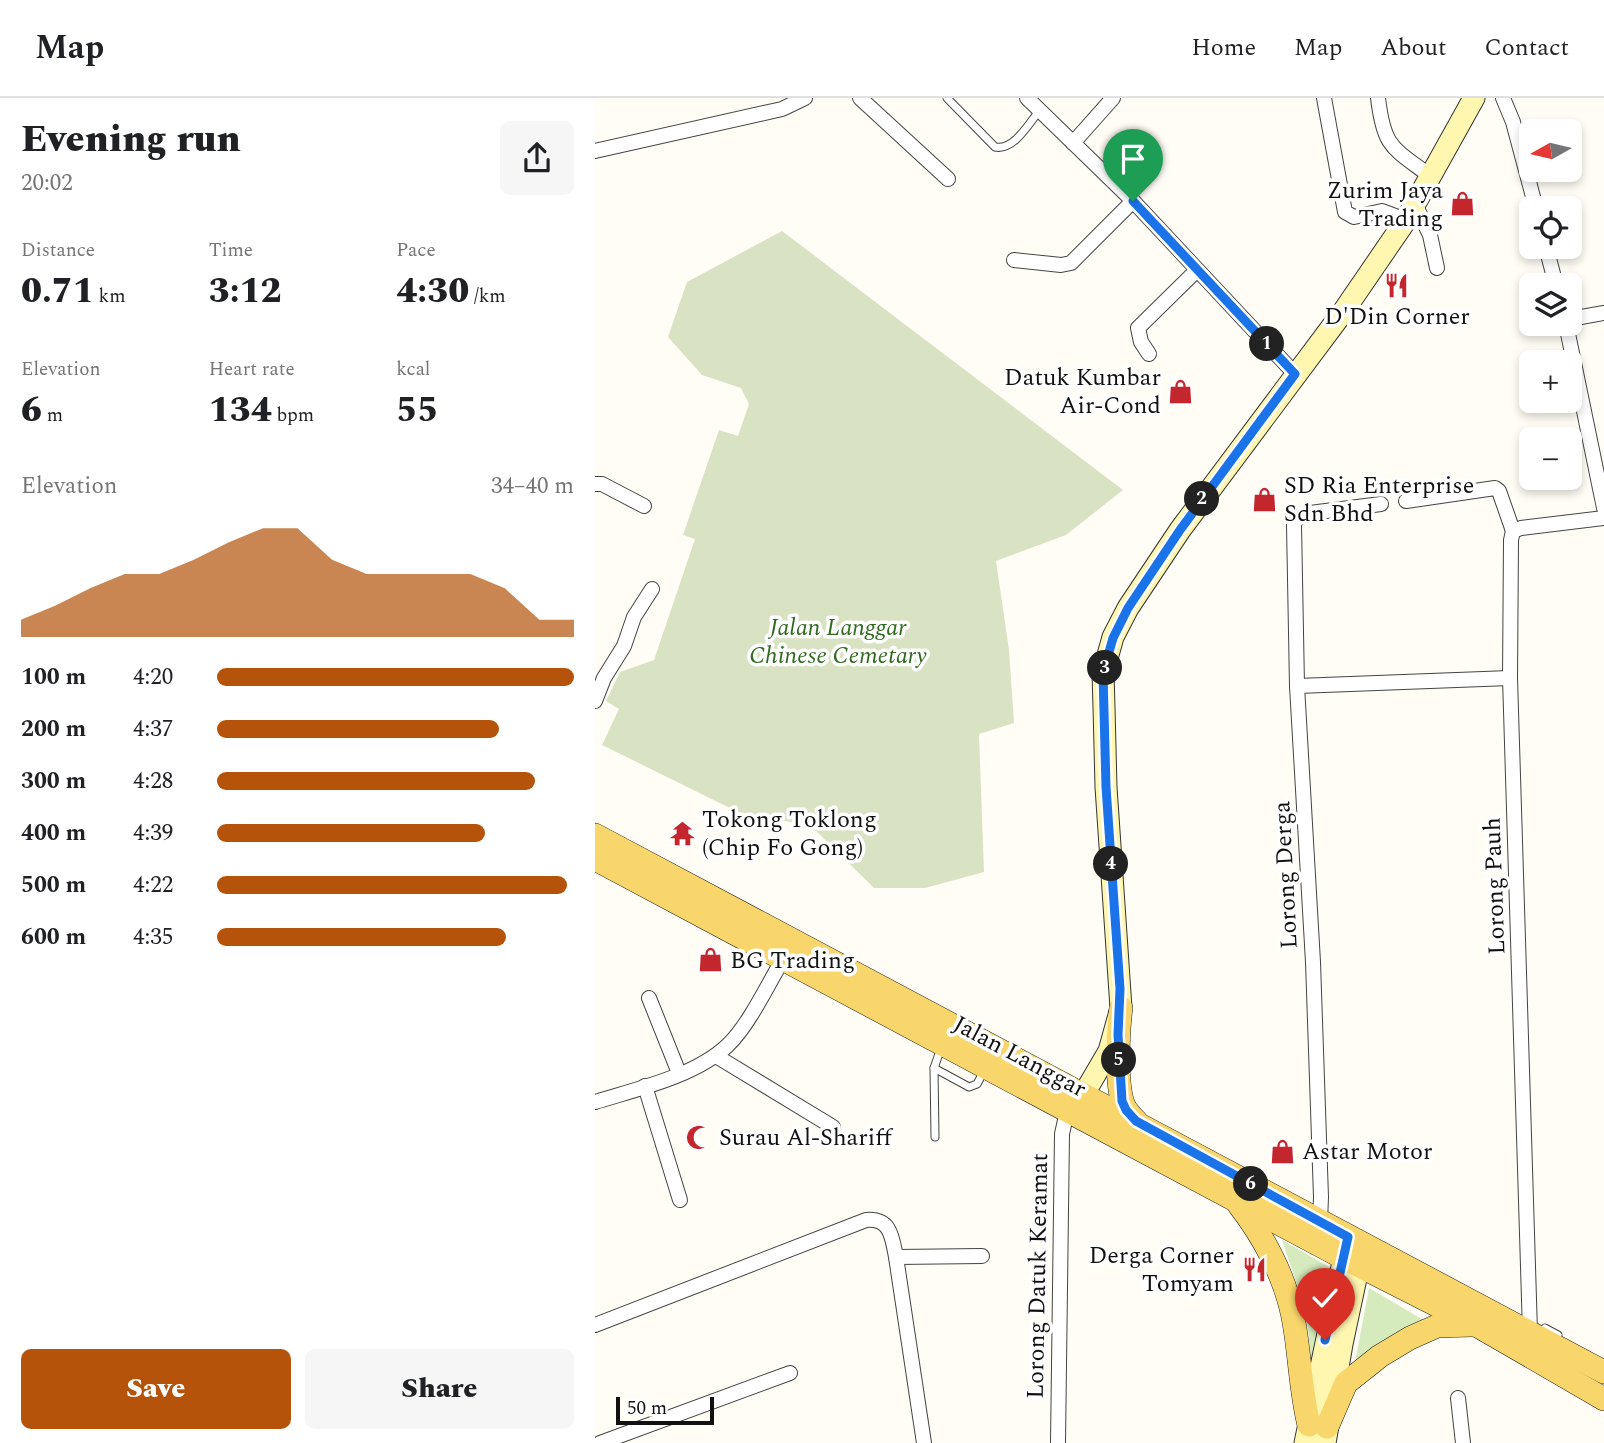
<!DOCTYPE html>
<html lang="en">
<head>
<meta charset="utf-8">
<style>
  body { margin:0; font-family:Spectral,serif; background:#f6f6f6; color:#202124; height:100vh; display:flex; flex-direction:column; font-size:26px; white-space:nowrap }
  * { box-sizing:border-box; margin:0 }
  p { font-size:23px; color:#757577 }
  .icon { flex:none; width:38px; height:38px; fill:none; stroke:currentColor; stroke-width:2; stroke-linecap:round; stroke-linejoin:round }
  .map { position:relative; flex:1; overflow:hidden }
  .side { display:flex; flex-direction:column; background:#fff; width:595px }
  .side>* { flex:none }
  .needle { width:46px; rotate:262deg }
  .controls { position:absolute; left:924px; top:21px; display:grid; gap:14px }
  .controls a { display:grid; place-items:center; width:63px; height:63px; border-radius:10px; background:#fff; box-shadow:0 4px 10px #0003; font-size:35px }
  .scale { position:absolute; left:21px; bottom:18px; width:98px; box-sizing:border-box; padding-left:7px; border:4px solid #111; border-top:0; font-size:19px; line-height:24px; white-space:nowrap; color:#111; -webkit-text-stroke:5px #fff; paint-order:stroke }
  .pin { position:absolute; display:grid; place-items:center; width:60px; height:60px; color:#fff; margin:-72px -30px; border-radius:50% 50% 50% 0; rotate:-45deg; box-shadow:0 0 7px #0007 }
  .pin .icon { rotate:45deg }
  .km { position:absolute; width:35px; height:35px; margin:-18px; border-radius:50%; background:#222; color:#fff; font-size:19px; line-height:35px; text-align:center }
  .round { display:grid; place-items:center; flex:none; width:74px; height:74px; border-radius:10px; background:#f6f6f6 }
  .headline { display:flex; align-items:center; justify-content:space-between; height:119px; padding:0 21px }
  h1 { font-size:38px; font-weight:800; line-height:52px }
  .stats { display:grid; grid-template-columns:repeat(3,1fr); gap:10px; height:119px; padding:7px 21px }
  .stats div { display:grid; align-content:center }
  .stats b { font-size:35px; font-weight:800 }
  .stats small { font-size:19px; font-weight:400 }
  .stats p { font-size:19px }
  .chart { height:196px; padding:14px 21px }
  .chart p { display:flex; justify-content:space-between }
  .chart svg { width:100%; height:126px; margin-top:7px; fill:#b45309; opacity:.7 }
  .action { display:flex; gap:14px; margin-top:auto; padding:14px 21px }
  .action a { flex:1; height:80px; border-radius:10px; background:#b45309; color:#fff; font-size:28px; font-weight:800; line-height:80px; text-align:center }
  .action a+a { background:#f6f6f6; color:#202124 }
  ul { padding:0 21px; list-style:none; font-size:23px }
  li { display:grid; grid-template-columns:112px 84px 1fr; align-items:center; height:52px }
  li i { height:18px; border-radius:9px; background:#b45309 }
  header { display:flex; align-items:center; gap:42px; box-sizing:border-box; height:98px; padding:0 35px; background:#fff; border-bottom:2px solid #e0e0e0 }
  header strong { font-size:33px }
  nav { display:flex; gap:38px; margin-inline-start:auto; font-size:24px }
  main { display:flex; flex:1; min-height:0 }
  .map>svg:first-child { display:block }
  .green { fill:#d5ebbd }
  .cemetery { fill:#d9e3c4 }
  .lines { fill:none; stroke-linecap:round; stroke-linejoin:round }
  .service-casing { stroke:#444; stroke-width:9 }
  .minor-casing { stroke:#444; stroke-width:16 }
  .secondary-casing { stroke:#333; stroke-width:23 }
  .primary-casing { stroke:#222; stroke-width:24 }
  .service { stroke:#fff; stroke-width:7 }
  .minor { stroke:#fff; stroke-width:14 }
  .secondary { stroke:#fff6b0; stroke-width:21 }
  .primary { stroke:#f9d66b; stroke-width:23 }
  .route-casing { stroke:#fff; stroke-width:14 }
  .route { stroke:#1a73e8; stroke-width:9 }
  .labels { text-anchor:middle; stroke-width:7; stroke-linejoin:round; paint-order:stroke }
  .poi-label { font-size:24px; fill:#111; stroke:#fff; text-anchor:start }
  .park-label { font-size:24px; font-style:italic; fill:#2f6b1f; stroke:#fff }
  .street-label { font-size:24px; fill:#111; stroke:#fff }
</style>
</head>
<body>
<header>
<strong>Map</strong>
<nav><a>Home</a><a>Map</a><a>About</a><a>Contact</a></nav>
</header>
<main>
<section class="side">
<div class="headline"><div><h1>Evening run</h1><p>20:02</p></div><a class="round"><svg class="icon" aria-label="share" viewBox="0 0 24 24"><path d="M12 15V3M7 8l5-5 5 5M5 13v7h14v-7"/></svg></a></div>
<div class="stats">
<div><p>Distance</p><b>0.71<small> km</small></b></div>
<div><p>Time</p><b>3:12</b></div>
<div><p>Pace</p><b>4:30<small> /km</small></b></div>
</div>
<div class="stats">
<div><p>Elevation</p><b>6<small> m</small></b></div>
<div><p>Heart rate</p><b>134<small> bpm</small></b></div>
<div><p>kcal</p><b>55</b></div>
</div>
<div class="chart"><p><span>Elevation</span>34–40 m</p>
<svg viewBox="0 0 160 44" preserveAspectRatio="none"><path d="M0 44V38L10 33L20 27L30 22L40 22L50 17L60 11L70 6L80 6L90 17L100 22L110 22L120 22L130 22L140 27L150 38L160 38V44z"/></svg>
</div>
<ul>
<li><b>100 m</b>4:20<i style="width:100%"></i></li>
<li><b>200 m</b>4:37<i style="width:79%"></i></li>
<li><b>300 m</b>4:28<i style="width:89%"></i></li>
<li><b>400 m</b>4:39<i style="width:75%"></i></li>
<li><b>500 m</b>4:22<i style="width:98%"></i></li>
<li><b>600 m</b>4:35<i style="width:81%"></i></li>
</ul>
<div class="action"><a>Save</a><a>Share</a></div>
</section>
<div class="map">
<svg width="1009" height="1345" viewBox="0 0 1009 1345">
  <rect width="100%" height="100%" fill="#fffdf5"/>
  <g class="green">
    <polygon points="687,1142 736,1170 718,1281 711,1213"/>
    <polygon points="774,1190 830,1223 759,1270"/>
  </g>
  <polygon class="cemetery" points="187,133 528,392 471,437 401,463 414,552 419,625 384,636 389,774 330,790 279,790 216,728 143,714 7,647 24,611 11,603 25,574 59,562 100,441 88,437 124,332 143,338 154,306 146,290 107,277 73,239 92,184"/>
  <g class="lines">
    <defs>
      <g id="service">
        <path d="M352,0L400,49C419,53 434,25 445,12"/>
        <polyline points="339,970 374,989 382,986 389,973"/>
        <polyline points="340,1039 339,970 346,950"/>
        <polyline points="950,1230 963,1237"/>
      </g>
      <g id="minor">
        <polyline points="265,0 353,81"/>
        <polyline points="432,0 538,103 700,276"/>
        <polyline points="729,0 750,114 759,119 787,113 811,122"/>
        <path d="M783,0C789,50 797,49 835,78"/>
        <polyline points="908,0 918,24 941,110"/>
        <polyline points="478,45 518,0"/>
        <polyline points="0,53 187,11 210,0"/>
        <polyline points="820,106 835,137 842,170"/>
        <polyline points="951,149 961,187"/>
        <polyline points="419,162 466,167 476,165 538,103"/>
        <polyline points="975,221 1009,215"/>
        <polyline points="971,226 1009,410"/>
        <polyline points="554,256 546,244 543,230 602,172"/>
        <polyline points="0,386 7,386 49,408"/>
        <polyline points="811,403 900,390 904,393 918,433"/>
        <polyline points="702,588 915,580"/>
        <polyline points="0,603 9,580 29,548 39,519 57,491"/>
        <polyline points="54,900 84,975"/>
        <polyline points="121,958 238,1029"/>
        <polyline points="50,988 85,1102"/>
        <path d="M0,1004C42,991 101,978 133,947C155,926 175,882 191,856"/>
        <polyline points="725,1124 726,1099 718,864 702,588 699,427 701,421 715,415 786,406"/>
        <polyline points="301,1159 387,1158"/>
        <path d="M0,1227L271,1122C296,1120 297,1139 301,1159L329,1345"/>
        <polyline points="935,1234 915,580 916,442 918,433 926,430 1009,420"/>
        <polyline points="863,1300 868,1345"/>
        <polyline points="5,1345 195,1275"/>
        <polyline points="463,1345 467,1036 472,1013"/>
      </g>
      <g id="secondary">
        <polyline points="480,1011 514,953 526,910 511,689 509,609 508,575 518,539 533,510 585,432 748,214 811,122 879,0"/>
        <polyline points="710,1345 752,1145"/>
        <polyline points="730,1345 747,1246 767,1152"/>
      </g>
      <g id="primary">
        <polyline points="0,737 1009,1274"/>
        <polyline points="0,761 747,1159 883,1228 1009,1301"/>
        <path d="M526,910C523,933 520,991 530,1010C533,1015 537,1019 541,1023"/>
        <path d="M644,1107C669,1139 690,1179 698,1219C705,1255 705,1291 714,1327"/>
        <polyline points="732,1329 751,1285 785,1258 815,1240 842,1228 877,1227"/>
      </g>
    </defs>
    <use href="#service" class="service-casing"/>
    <use href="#minor" class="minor-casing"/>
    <use href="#secondary" class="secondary-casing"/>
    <use href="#primary" class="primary-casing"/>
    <use href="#service" class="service"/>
    <use href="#minor" class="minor"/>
    <use href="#secondary" class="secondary"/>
    <use href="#primary" class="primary"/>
  </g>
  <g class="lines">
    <defs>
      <polyline id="route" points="538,103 700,276 585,432 533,510 518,540 508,575 511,689 525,891 523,937 527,1003 531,1012 541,1023 753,1139 730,1242"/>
    </defs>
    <use href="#route" class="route-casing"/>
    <use href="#route" class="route"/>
  </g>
  <defs>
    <symbol id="shop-bare" viewBox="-9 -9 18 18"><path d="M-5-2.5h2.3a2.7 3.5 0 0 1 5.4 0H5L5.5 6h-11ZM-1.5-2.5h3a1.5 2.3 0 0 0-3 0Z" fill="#c4262e" stroke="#fff" stroke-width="2.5" paint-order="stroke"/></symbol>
    <symbol id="restaurant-bare" viewBox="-9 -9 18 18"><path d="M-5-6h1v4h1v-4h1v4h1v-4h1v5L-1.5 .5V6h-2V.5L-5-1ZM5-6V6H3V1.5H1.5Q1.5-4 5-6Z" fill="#c4262e" stroke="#fff" stroke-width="2.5" paint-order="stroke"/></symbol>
    <symbol id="temple-bare" viewBox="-9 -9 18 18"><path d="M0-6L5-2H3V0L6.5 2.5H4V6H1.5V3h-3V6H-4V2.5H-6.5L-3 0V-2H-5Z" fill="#c4262e" stroke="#fff" stroke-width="2.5" paint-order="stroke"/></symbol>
    <symbol id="mosque-bare" viewBox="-9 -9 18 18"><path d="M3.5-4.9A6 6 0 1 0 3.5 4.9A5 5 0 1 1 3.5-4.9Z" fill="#c4262e" stroke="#fff" stroke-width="2.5" paint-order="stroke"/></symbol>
  </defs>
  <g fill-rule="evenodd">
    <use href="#shop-bare" x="850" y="88" width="35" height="35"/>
    <use href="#restaurant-bare" x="784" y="170" width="35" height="35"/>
    <use href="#shop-bare" x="568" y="276" width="35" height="35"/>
    <use href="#shop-bare" x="652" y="384" width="35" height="35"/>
    <use href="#temple-bare" x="70" y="718" width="35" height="35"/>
    <use href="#shop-bare" x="98" y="844" width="35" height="35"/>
    <use href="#mosque-bare" x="86" y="1022" width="35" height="35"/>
    <use href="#shop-bare" x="670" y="1036" width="35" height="35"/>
    <use href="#restaurant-bare" x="642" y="1154" width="35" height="35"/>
  </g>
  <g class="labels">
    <g class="poi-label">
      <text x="848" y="100" text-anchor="end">Zurim Jaya<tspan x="848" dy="28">Trading</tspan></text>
      <text x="802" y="226" text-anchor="middle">D'Din Corner</text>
      <text x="566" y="287" text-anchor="end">Datuk Kumbar<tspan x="566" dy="28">Air-Cond</tspan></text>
      <text x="689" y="395">SD Ria Enterprise<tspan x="689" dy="28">Sdn Bhd</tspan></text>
      <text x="107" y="729">Tokong Toklong<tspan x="107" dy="28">(Chip Fo Gong)</tspan></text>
      <text x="135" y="870">BG Trading</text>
      <text x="124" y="1047">Surau Al-Shariff</text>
      <text x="707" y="1061">Astar Motor</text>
      <text x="639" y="1165" text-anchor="end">Derga Corner<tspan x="639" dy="28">Tomyam</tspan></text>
    </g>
    <g class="park-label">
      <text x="243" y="537">Jalan Langgar<tspan x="243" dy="28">Chinese Cemetary</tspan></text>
    </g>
    <g class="street-label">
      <text transform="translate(690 777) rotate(-93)" y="8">Lorong Derga</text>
      <text transform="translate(899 788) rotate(-92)" y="8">Lorong Pauh</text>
      <text transform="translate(425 958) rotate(28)" y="8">Jalan Langgar</text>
      <text transform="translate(442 1178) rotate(-89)" y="8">Lorong Datuk Keramat</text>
    </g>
  </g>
</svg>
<div class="controls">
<a><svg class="needle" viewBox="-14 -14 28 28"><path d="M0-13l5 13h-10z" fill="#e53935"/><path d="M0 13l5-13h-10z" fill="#757577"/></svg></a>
<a><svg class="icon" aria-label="locate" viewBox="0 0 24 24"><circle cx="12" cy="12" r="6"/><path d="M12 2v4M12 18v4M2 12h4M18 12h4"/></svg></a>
<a><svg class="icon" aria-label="layers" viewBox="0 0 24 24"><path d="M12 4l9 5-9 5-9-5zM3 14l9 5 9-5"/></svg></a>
<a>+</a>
<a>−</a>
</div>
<div class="scale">50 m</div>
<div class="pin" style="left:538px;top:103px;background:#1e9e55"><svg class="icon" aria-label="arrive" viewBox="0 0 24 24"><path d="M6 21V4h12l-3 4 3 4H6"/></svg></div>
<div class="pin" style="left:730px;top:1242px;background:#d93025"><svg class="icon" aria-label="check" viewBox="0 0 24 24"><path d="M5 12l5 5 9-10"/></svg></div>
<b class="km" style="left:672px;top:246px">1</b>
<b class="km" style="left:607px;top:401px">2</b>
<b class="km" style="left:510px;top:570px">3</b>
<b class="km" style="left:516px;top:766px">4</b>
<b class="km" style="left:524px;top:962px">5</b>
<b class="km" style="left:656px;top:1086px">6</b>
</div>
</main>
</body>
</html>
